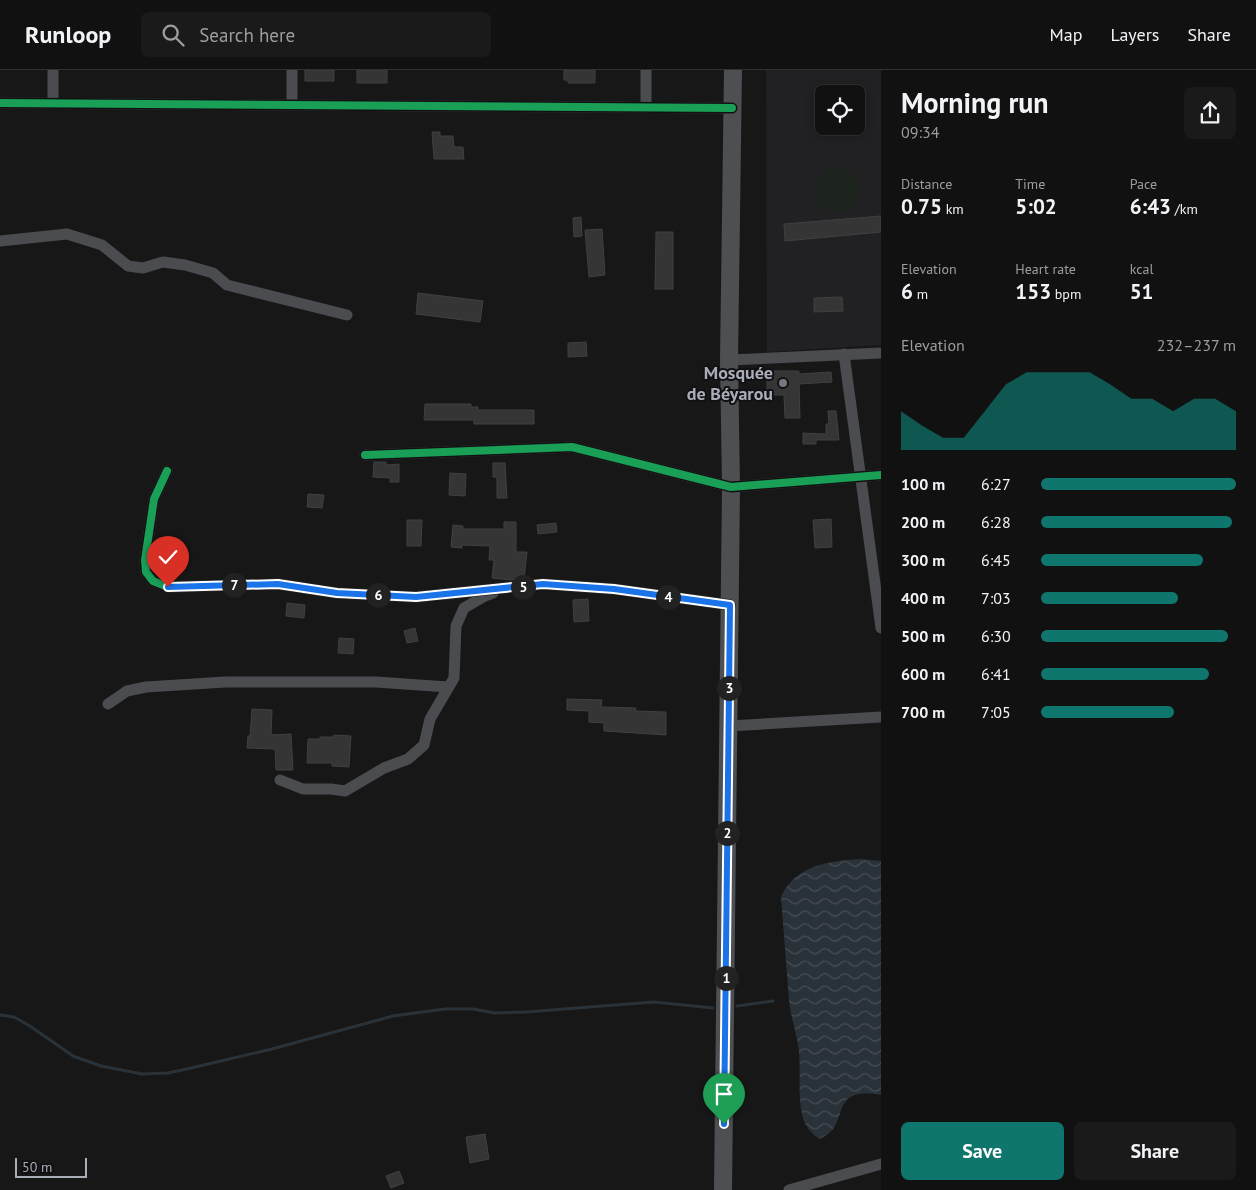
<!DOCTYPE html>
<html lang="en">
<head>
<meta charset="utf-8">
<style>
  body { margin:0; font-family:"PT Sans",sans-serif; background:#1a1a1a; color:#f1f3f6; height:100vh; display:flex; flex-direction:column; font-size:19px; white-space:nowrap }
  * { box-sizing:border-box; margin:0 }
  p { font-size:16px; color:#9c9d9f }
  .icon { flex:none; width:28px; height:28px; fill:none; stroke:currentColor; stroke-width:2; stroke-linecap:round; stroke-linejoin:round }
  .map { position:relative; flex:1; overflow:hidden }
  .side { display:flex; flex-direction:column; background:#111; width:375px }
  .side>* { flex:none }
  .fabs { position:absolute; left:815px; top:15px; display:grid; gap:10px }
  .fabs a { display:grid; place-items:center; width:50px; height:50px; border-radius:8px; background:#111; box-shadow:0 2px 12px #0003,0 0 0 1px #303131; font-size:25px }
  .scale { position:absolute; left:15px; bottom:12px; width:72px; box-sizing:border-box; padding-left:5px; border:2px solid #a8adb8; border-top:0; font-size:14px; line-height:18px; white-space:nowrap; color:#a8adb8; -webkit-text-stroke:4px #111113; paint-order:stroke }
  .pin { position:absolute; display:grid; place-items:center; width:42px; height:42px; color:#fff; margin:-51px -21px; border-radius:50% 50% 50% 0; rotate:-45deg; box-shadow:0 0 5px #0007 }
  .pin .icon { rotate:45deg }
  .km { position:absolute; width:25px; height:25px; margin:-12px; border-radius:50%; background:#222; color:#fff; font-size:14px; line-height:25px; text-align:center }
  .round { display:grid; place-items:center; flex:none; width:52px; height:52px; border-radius:8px; background:#1a1a1a }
  .headline { display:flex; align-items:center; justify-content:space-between; height:85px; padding:0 20px }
  h1 { font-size:28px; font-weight:700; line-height:38px }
  .stats { display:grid; grid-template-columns:repeat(3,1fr); gap:8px; height:85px; padding:5px 20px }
  .stats div { display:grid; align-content:center }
  .stats b { font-size:21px; font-weight:700 }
  .stats small { font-size:14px; font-weight:400 }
  .stats p { font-size:14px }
  .chart { height:140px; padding:10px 20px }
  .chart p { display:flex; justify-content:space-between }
  .chart svg { width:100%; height:90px; margin-top:5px; fill:#0f766e; opacity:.7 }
  .action { display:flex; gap:10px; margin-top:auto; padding:10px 20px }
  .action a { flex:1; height:58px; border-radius:8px; background:#0f766e; color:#fff; font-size:20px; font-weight:700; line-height:58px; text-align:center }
  .action a+a { background:#1a1a1a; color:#f1f3f6 }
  ul { padding:0 20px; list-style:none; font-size:16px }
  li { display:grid; grid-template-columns:80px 60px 1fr; align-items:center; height:38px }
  li i { height:12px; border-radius:6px; background:#0f766e }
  header { display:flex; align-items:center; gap:30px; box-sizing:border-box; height:70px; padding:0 25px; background:#111; border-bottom:1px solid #303131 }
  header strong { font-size:24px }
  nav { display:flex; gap:28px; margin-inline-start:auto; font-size:18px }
  .search { width:350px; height:45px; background:#1a1a1a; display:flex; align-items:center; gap:12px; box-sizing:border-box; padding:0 18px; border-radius:8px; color:#9c9d9f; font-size:19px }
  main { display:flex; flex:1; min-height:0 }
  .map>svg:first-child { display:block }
  .built { fill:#212123; fill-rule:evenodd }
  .green { fill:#1d241e }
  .water { fill:url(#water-waves) }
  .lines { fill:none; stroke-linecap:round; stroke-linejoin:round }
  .stream { stroke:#2a3239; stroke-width:3 }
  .building { fill:#353536; stroke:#3f4043 }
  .street { stroke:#4b4c50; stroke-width:11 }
  .primary { stroke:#4d4f52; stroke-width:18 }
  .cycleway-casing { stroke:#111113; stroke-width:11 }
  .cycleway { stroke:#1a9f57; stroke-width:8 }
  .route-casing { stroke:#fff; stroke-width:10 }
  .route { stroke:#1a73e8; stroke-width:6 }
  .poi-dot { fill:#757880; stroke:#111113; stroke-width:2 }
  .labels { text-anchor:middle; stroke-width:4; stroke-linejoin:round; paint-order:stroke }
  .poi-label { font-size:18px; font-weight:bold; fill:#a8adb8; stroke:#111113; text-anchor:end }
</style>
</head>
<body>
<header>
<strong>Runloop</strong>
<div class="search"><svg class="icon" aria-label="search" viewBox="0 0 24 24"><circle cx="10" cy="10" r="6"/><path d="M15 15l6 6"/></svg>Search here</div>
<nav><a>Map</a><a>Layers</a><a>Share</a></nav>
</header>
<main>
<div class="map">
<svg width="881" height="1120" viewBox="0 0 881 1120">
  <defs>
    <pattern id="water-waves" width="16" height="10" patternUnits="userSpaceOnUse" patternTransform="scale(1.25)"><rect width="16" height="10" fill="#2a3239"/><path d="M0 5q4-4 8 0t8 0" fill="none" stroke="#464d54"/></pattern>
  </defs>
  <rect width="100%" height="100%" fill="#171717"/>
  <path class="built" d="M766,0H881V275L767,282ZM824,24H856V56H824Z"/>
  <circle class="green" cx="837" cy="120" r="23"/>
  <path class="water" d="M861,789L881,791V1025C825,1015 853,1057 819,1069C813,1064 807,1059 804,1051C797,1030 801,1004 799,981C797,964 791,948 789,931L781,827C795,795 829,791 861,789Z"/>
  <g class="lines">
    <g class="stream">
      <polyline points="737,936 773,931"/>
      <polyline points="0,945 14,947 30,956 73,986 101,996 142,1004 168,1003 191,998 272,979 393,946 445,939 473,939 495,943 526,942 654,932 713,938"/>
    </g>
  </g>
  <g class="building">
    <rect x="305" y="0" width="29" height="11"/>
    <rect x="357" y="0" width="30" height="13"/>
    <polygon points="564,0 595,0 595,13 568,13 568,10 564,10"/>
    <polygon points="432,62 440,62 440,66 453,66 454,77 463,77 464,89 434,89"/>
    <polygon points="881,146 881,162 785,171 784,154"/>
    <polygon points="581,147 582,166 574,167 573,148"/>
    <polygon points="602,159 605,205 589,207 585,160"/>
    <polygon points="656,162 673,162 673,219 655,219"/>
    <polygon points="418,223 483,231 480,252 416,244"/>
    <polygon points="842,227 843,241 814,242 814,228"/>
    <polygon points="586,272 587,286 568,287 568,273"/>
    <polygon points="767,301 799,301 799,304 831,302 832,312 799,314 800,348 785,348 784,325 767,325"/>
    <polygon points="425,334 471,334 471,337 478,337 478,340 534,340 534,354 474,354 474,350 424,350"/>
    <polygon points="828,341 836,341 839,370 816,370 816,374 803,374 803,363 826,364 826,354 829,354"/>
    <polygon points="374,392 386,392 386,395 399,394 399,412 390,412 390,408 373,407"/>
    <polygon points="493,393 505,393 507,428 497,428 497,407 493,407"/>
    <polygon points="450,403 466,404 465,426 449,425"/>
    <polygon points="308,424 324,425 322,438 307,437"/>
    <polygon points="831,449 832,477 815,478 813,450"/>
    <polygon points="407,450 422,450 421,476 407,476"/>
    <polygon points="504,452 516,452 516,482 527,482 524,508 511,510 492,508 494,490 489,490 490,476 462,475 462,478 451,477 453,455 463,456 463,459 504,459"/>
    <polygon points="556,453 557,462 538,464 537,455"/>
    <polygon points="588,529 589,551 574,552 573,530"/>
    <polygon points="287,533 305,535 304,548 286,546"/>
    <polygon points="415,558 418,571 407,573 404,561"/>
    <polygon points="339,568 354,569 353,584 338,583"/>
    <polygon points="567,629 602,630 601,637 636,638 635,641 666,642 666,665 604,661 604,653 589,652 589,641 567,640"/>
    <polygon points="252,639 272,640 271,665 291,664 293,700 276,700 275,679 247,678 248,666 250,666"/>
    <polygon points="334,665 351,666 349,697 332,696 332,693 307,693 308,669 320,669 320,667 333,667"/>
    <polygon points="485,1064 489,1089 470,1093 466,1067"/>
    <polygon points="399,1101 404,1113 391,1118 386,1106"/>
  </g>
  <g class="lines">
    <g class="street">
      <polyline points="0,33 732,38"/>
      <polyline points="53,33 53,0"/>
      <polyline points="292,35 292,0"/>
      <polyline points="646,37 646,0"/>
      <polyline points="0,171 67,164 102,175 128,196 143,198 163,192 185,195 213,203 227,215 347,245"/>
      <polyline points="844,284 881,558"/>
      <polyline points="729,290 881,283"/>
      <polyline points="365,385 572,377 731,417 881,405"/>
      <polyline points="167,401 154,429 145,490 146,502 153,511 168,517 278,514 337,523 416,527 543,514 614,519 730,535"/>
      <polyline points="108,634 127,621 146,617 225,612 376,612 448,617"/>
      <polyline points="729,656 881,647"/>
      <polyline points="280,710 303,719 331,719 345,721 384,698 408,689 424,675 430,649 454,608 456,556 464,538 483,527 493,523"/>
      <polyline points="789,1120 881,1094"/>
    </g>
    <polyline class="primary" points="723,1120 731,417 729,290 733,0"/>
    <defs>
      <g id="cycleway">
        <polyline points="0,33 732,38"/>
        <polyline points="365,385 572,377 731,417 881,405"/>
        <polyline points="167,401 154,429 145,490 146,502 153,511 168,517 278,514 337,523 416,527 543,514 614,519 730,535"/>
      </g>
    </defs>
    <use href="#cycleway" class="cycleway-casing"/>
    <use href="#cycleway" class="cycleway"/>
  </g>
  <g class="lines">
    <defs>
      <polyline id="route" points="168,517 278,514 337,523 416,527 543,514 614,519 730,535 724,1054"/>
    </defs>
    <use href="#route" class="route-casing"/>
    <use href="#route" class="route"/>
  </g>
  <circle class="poi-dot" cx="783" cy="313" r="5"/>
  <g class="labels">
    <g class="poi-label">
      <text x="773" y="309">Mosquée<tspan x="773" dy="21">de Béyarou</tspan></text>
    </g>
  </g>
</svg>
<div class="fabs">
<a><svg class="icon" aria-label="locate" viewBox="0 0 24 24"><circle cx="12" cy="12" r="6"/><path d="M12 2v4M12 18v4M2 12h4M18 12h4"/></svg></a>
</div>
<div class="scale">50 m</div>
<div class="pin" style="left:724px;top:1054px;background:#1e9e55"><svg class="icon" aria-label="arrive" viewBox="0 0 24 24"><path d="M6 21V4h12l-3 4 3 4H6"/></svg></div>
<div class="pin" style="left:168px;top:517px;background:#d93025"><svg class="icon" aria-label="check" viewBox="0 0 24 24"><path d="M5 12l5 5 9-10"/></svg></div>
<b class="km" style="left:726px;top:908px">1</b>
<b class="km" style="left:727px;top:763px">2</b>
<b class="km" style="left:729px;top:618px">3</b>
<b class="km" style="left:668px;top:527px">4</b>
<b class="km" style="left:523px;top:517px">5</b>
<b class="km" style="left:378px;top:525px">6</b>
<b class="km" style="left:234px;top:515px">7</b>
</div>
<section class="side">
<div class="headline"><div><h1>Morning run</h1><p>09:34</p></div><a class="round"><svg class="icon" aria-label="share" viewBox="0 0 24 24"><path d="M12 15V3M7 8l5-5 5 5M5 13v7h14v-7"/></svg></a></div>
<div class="stats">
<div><p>Distance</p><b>0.75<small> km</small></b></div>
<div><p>Time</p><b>5:02</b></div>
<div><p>Pace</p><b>6:43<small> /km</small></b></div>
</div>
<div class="stats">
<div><p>Elevation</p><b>6<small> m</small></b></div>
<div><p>Heart rate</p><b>153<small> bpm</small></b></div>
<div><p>kcal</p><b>51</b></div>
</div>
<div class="chart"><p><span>Elevation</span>232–237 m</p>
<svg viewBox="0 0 160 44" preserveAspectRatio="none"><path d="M0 44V25L10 32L20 38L30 38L40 25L50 12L60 6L70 6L80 6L90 6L100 12L110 19L120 19L130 25L140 19L150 19L160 25V44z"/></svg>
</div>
<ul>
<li><b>100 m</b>6:27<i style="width:100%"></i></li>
<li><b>200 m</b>6:28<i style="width:98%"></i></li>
<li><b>300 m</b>6:45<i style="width:83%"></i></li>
<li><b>400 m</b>7:03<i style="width:70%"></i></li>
<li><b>500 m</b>6:30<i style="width:96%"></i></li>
<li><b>600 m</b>6:41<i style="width:86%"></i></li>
<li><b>700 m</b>7:05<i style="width:68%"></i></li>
</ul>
<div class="action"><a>Save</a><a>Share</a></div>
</section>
</main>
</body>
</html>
